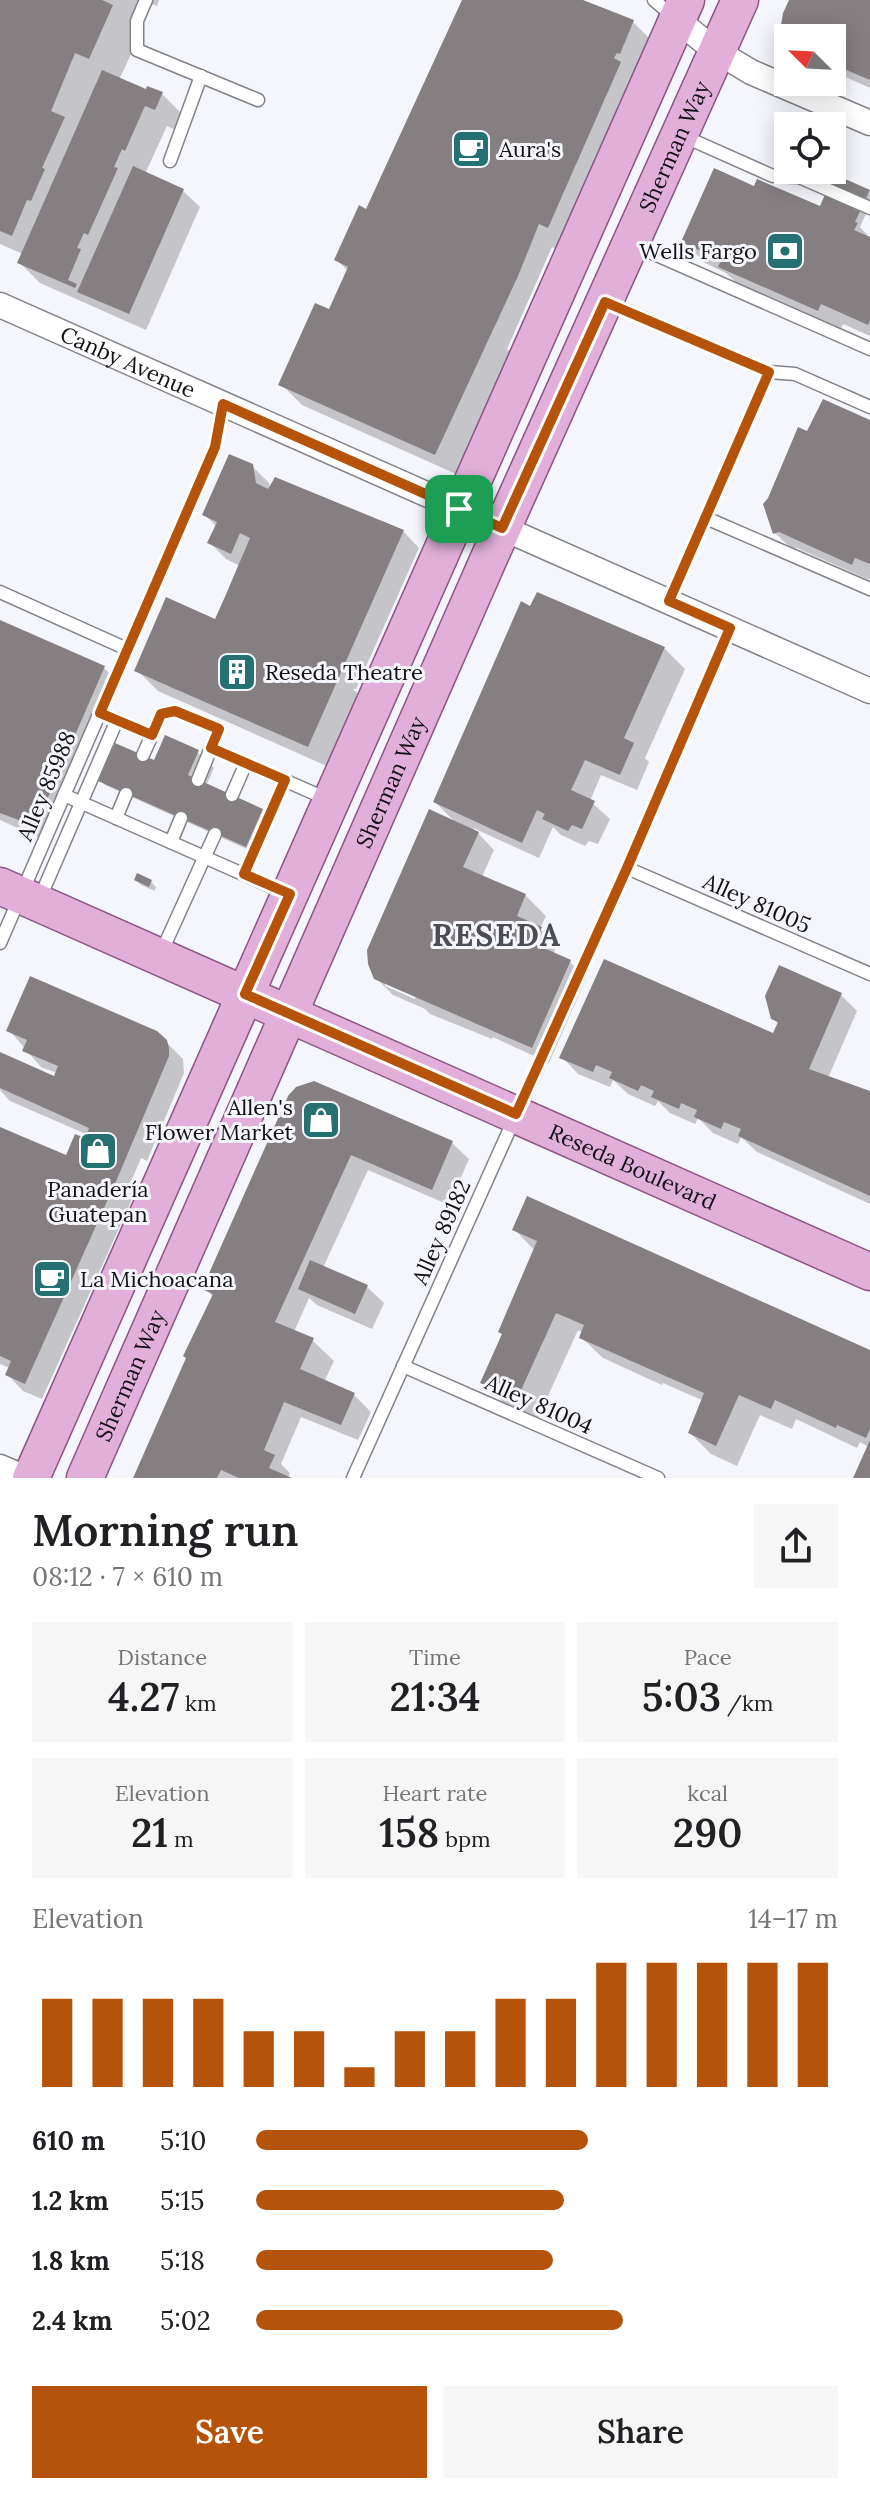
<!DOCTYPE html>
<html lang="en">
<head>
<meta charset="utf-8">
<style>
  body { margin:0; font-family:Lora,serif; background:#f6f6f6; color:#202124; height:100vh; display:flex; flex-direction:column; font-size:30px; white-space:nowrap }
  * { box-sizing:border-box; margin:0 }
  p { font-size:26px; color:#757577 }
  .icon { flex:none; width:44px; height:44px; fill:none; stroke:currentColor; stroke-width:2; stroke-linecap:round; stroke-linejoin:round }
  .map { position:relative; height:1478px; overflow:hidden }
  .side { display:flex; flex-direction:column; background:#fff; flex:1 }
  .side>* { flex:none }
  .needle { width:52px; rotate:294deg }
  .controls { position:absolute; left:774px; top:24px; display:grid; gap:16px }
  .controls a { display:grid; place-items:center; width:72px; height:72px; border-radius:0px; background:#fff; box-shadow:0 4px 20px #0003; font-size:40px }
  .pin { position:absolute; display:grid; place-items:center; width:68px; height:68px; color:#fff; margin:-34px; border-radius:16px; box-shadow:0 4px 12px #0006 }
  .round { display:grid; place-items:center; flex:none; width:84px; height:84px; border-radius:0px; background:#f6f6f6 }
  .overview { display:flex; align-items:center; justify-content:space-between; height:136px; padding:0 32px }
  h1 { font-size:44px; font-weight:600; line-height:60px }
  .figures { display:grid; grid-template-columns:repeat(3,1fr); gap:12px; height:136px; padding:8px 32px }
  .figures div { display:grid; align-content:center; border-radius:0px; background:#f6f6f6; text-align:center }
  .figures b { font-size:40px; font-weight:600 }
  .figures small { font-size:22px; font-weight:400 }
  .figures p { font-size:22px }
  .chart { height:224px; padding:16px 32px }
  .chart p { display:flex; justify-content:space-between }
  .chart svg { width:100%; height:144px; margin-top:8px; stroke:#b45309; stroke-width:6 }
  .primary-button { display:flex; gap:16px; margin-top:auto; padding:16px 32px }
  .primary-button a { flex:1; height:92px; border-radius:0px; background:#b45309; color:#fff; font-size:32px; font-weight:600; line-height:92px; text-align:center }
  .primary-button a+a { background:#f6f6f6; color:#202124 }
  ul { padding:0 32px; list-style:none; font-size:26px }
  li { display:grid; grid-template-columns:128px 96px 1fr; align-items:center; height:60px }
  li i { height:20px; border-radius:10px; background:#b45309 }
  .map>svg:first-child { display:block }
  .shadow { fill:#0003; fill-rule:evenodd }
  .building { fill:#867f82 }
  .lines { fill:none; stroke-linecap:round; stroke-linejoin:round }
  .lane-casing { stroke:#828389; stroke-width:15 }
  .street-casing { stroke:#828389; stroke-width:27 }
  .primary-casing { stroke:#8c5684; stroke-width:39 }
  .lane { stroke:#fff; stroke-width:12 }
  .street { stroke:#fff; stroke-width:24 }
  .primary { stroke:#e1afd9; stroke-width:36 }
  .route-casing { stroke:#fff; stroke-width:16 }
  .route { stroke:#b45309; stroke-width:10 }
  .labels { text-anchor:middle; stroke-width:6; stroke-linejoin:round; paint-order:stroke }
  .street-label { font-size:22px; fill:#121215; stroke:#f5f6fc }
  .poi-label { font-size:22px; fill:#121215; stroke:#f5f6fc; text-anchor:start }
  .district-label { font-size:30px; font-weight:bold; letter-spacing:2px; fill:#4c4d52; stroke:#f5f6fc }
</style>
</head>
<body>
<div class="map">
<svg width="870" height="1478" viewBox="0 0 870 1478">
  <rect width="100%" height="100%" fill="#f5f6fc"/>
  <g class="shadow">
    <polygon points="0,0 159,0 157,6 143,1 140,35 119,80 147,92 162,94 183,115 176,130 167,126 145,174 183,191 200,207 146,330 40,283 19,262 23,254 0,244"/>
    <polygon points="464,0 579,0 633,22 654,43 558,250 552,247 507,349 512,353 456,474 302,405 281,384 330,312 348,271 336,259 367,211"/>
    <polygon points="791,0 870,0 870,88 832,71 832,38 789,38"/>
    <polygon points="755,189 821,208 870,193 870,205 860,227 870,238 870,336 843,324 840,330 741,287 726,273 705,263 684,242"/>
    <polygon points="870,422 870,577 869,580 797,548 792,549 775,533 808,434"/>
    <polygon points="252,466 269,483 270,490 403,531 419,548 356,689 353,689 360,696 329,767 158,691 137,670 216,621 240,566 226,559 210,543 217,527 204,514"/>
    <polygon points="0,622 104,668 121,684 51,839 46,841 0,820"/>
    <path d="M664,648L685,669L645,758L649,762L637,790L601,775L590,801L610,819L598,844L589,841L585,846L561,835L553,827L539,858L473,828L494,850L482,877L525,895L546,916L540,929L557,945L553,955L570,962L586,979L549,1063L493,1037L492,1039L430,1014L425,1009L393,995L376,978L457,824L435,802ZM385,981L416,995L415,999L385,986Z"/>
    <polygon points="197,752 214,768 206,786 262,811 267,816 251,851 105,785 100,780 162,766"/>
    <polygon points="136,880 151,882 156,887 155,891 141,885"/>
    <polygon points="841,995 857,1011 828,1078 870,1093 870,1204 757,1152 741,1137 738,1144 713,1133 698,1118 695,1124 670,1113 658,1101 655,1106 628,1094 613,1080 610,1087 578,1074 562,1057 774,1036 779,1025 773,1018"/>
    <polygon points="9,1030 156,1032 183,1059 184,1073 147,1161 141,1158 127,1191 133,1197 42,1399 23,1391 7,1374 10,1368 0,1364 0,1129 76,1162 88,1135 10,1101 0,1090 0,1055 55,1078 57,1073 41,1067"/>
    <polygon points="314,1084 452,1143 469,1159 449,1205 368,1170 323,1268 367,1287 384,1303 372,1329 317,1305 309,1298 294,1332 312,1340 334,1361 324,1382 354,1395 371,1412 358,1440 301,1417 281,1464 290,1473 288,1478 136,1478 214,1298 205,1288"/>
    <polygon points="514,1229 870,1352 870,1478 855,1478 869,1447 860,1442 857,1448 796,1419 792,1429 760,1415 737,1466 711,1454 690,1433 704,1401 663,1383 662,1385 603,1358 581,1337 583,1333 578,1330 538,1418 504,1403 483,1382 535,1251"/>
  </g>
  <g class="building">
    <polygon points="0,0 102,0 113,5 89,59 75,53 73,58 51,111 65,117 42,168 45,169 31,201 27,200 12,236 0,231"/>
    <polygon points="462,0 583,0 634,20 620,54 617,53 614,58 621,62 548,228 539,224 518,276 435,455 278,385 315,303 329,309 348,267 334,260 359,205 366,209"/>
    <polygon points="789,0 870,0 870,80 832,64 832,38 788,38 788,41 781,25 783,13"/>
    <polygon points="102,70 146,89 147,86 163,92 155,110 145,106 125,151 122,149 114,167 118,168 88,235 84,233 77,248 81,249 68,280 77,284 75,288 17,263"/>
    <polygon points="133,166 184,189 129,314 77,292"/>
    <polygon points="714,168 754,186 757,179 820,206 834,174 870,190 855,222 858,223 854,230 870,237 870,320 868,325 821,304 818,311 718,267 721,260 681,242"/>
    <polygon points="823,399 870,420 870,564 855,558 852,565 779,532 773,534 763,504 768,498 798,427 807,431"/>
    <polygon points="229,454 253,464 256,483 268,489 275,477 404,530 308,747 134,671 166,597 215,619 224,599 250,538 240,533 231,554 207,543 217,522 202,515"/>
    <polygon points="537,592 665,647 624,738 634,743 620,775 585,760 571,790 595,801 582,829 572,825 568,831 542,819 545,814 537,810 522,843 433,802 521,601 530,606"/>
    <polygon points="0,620 105,666 46,802 32,825 0,813"/>
    <polygon points="165,735 199,750 188,775 263,809 246,847 98,781 115,743 154,760"/>
    <polygon points="429,809 479,832 463,867 526,894 517,916 542,927 535,944 571,960 532,1048 374,979 368,964 367,950"/>
    <polygon points="137,873 152,880 149,887 134,880"/>
    <polygon points="604,959 773,1033 778,1022 771,1019 765,996 779,965 842,993 809,1069 870,1091 870,1196 738,1136 741,1129 724,1122 721,1129 694,1117 697,1110 681,1103 679,1109 651,1097 654,1091 641,1085 638,1091 609,1078 612,1072 596,1065 593,1072 559,1058"/>
    <polygon points="30,976 157,1031 167,1040 169,1048 169,1056 117,1179 25,1384 5,1375 11,1361 0,1356 0,1127 66,1155 75,1134 85,1138 89,1128 0,1088 0,1052 54,1076 58,1066 22,1051 27,1040 6,1031"/>
    <polygon points="314,1081 453,1141 432,1190 351,1155 275,1322 314,1338 300,1369 355,1393 341,1425 284,1402 264,1450 275,1455 269,1468 292,1478 239,1478 221,1470 217,1478 133,1478 186,1358 183,1356 213,1294 202,1289 288,1096 296,1087"/>
    <polygon points="527,1196 870,1350 870,1429 866,1438 837,1425 836,1428 775,1400 771,1409 739,1395 716,1446 688,1433 704,1393 579,1338 584,1325 556,1313 517,1399 480,1383 502,1334 498,1332 537,1241 512,1230"/>
    <polygon points="310,1260 368,1285 355,1314 298,1289"/>
    <polygon points="870,1440 870,1478 853,1478"/>
  </g>
  <g class="lines">
    <defs>
      <g id="lane">
        <polyline points="146,0 137,21 137,50 258,100"/>
        <polyline points="654,0 675,18"/>
        <polyline points="822,126 831,107"/>
        <polyline points="683,136 773,176 799,177 870,208"/>
        <polyline points="170,161 201,76"/>
        <polyline points="634,245 870,349"/>
        <polyline points="608,303 769,372 669,601"/>
        <polyline points="769,372 795,374 870,407"/>
        <polyline points="706,518 870,589"/>
        <polyline points="0,592 127,649"/>
        <polyline points="100,713 152,735 161,714 175,711 219,729 211,748 327,799"/>
        <polyline points="143,755 152,735"/>
        <polyline points="198,780 211,748"/>
        <polyline points="64,795 288,894"/>
        <polyline points="232,795 246,763"/>
        <polyline points="116,818 126,794"/>
        <polyline points="171,842 181,818"/>
        <polyline points="627,868 870,974"/>
        <polyline points="244,874 285,780"/>
        <polyline points="39,900 117,720"/>
        <polyline points="0,943 215,447 223,404"/>
        <polyline points="161,953 215,834"/>
        <polyline points="403,1366 658,1478"/>
        <polyline points="353,1478 627,868 730,628"/>
      </g>
      <g id="street">
        <polyline points="677,20 716,51 751,72 870,123"/>
        <path id="s1" d="M0,305L870,691"/>
        <polyline points="0,1467 26,1478"/>
      </g>
      <g id="primary">
        <path id="s2" d="M0,886L870,1272"/>
        <polyline points="31,1478 686,0"/>
        <path id="s3" d="M85,1478L489,558L740,0"/>
      </g>
    </defs>
    <use href="#lane" class="lane-casing"/>
    <use href="#street" class="street-casing"/>
    <use href="#primary" class="primary-casing"/>
    <use href="#lane" class="lane"/>
    <use href="#street" class="street"/>
    <use href="#primary" class="primary"/>
  </g>
  <g class="lines">
    <defs>
      <polygon id="route" points="605,302 769,372 669,601 730,628 627,868 516,1114 245,994 290,894 244,874 285,780 211,748 219,729 175,711 161,714 152,735 100,713 215,447 223,404 502,528"/>
    </defs>
    <use href="#route" class="route-casing"/>
    <use href="#route" class="route"/>
  </g>
  <defs>
    <symbol id="cafe-square" viewBox="-11 -11 22 22"><rect x="-9" y="-9" width="18" height="18" rx="4" fill="#257070" stroke="#f5f6fc"/><path d="M-5.5-4.5H6V0H3Q3 3.5 0 3.5H-2.5Q-5.5 3.5-5.5 0ZM3-3.2v2h1.7v-2ZM-6 4.5H4V6H-6Z" fill="#fff"/></symbol>
    <symbol id="bank-square" viewBox="-11 -11 22 22"><rect x="-9" y="-9" width="18" height="18" rx="4" fill="#257070" stroke="#f5f6fc"/><path d="M-6-4H6V4H-6ZM0-2.3a2.3 2.3 0 1 0 0 4.6a2.3 2.3 0 1 0 0-4.6Z" fill="#fff"/></symbol>
    <symbol id="building-square" viewBox="-11 -11 22 22"><rect x="-9" y="-9" width="18" height="18" rx="4" fill="#257070" stroke="#f5f6fc"/><path d="M-4-6H4V6H1V3H-1V6H-4ZM-2.5-4.3h1.7v1.8h-1.7ZM.8-4.3h1.7v1.8H.8ZM-2.5-1h1.7V.8h-1.7ZM.8-1h1.7V.8H.8Z" fill="#fff"/></symbol>
    <symbol id="shop-square" viewBox="-11 -11 22 22"><rect x="-9" y="-9" width="18" height="18" rx="4" fill="#257070" stroke="#f5f6fc"/><path d="M-5-2.5h2.3a2.7 3.5 0 0 1 5.4 0H5L5.5 6h-11ZM-1.5-2.5h3a1.5 2.3 0 0 0-3 0Z" fill="#fff"/></symbol>
  </defs>
  <g fill-rule="evenodd">
    <use href="#cafe-square" x="449" y="127" width="44" height="44"/>
    <use href="#bank-square" x="763" y="229" width="44" height="44"/>
    <use href="#building-square" x="215" y="650" width="44" height="44"/>
    <use href="#shop-square" x="299" y="1098" width="44" height="44"/>
    <use href="#shop-square" x="76" y="1129" width="44" height="44"/>
    <use href="#cafe-square" x="30" y="1257" width="44" height="44"/>
  </g>
  <g class="labels">
    <g class="street-label">
      <text dy="8" stroke="none"><textPath href="#s3" startOffset="1456">Sherman Way</textPath></text>
      <text dy="8" stroke="none"><textPath href="#s1" startOffset="140">Canby Avenue</textPath></text>
      <text dy="8" stroke="none"><textPath href="#s3" startOffset="760">Sherman Way</textPath></text>
      <text transform="translate(46 786) rotate(-67)" y="8">Alley 85988</text>
      <text transform="translate(757 903) rotate(24)" y="8">Alley 81005</text>
      <text dy="8" stroke="none"><textPath href="#s2" startOffset="692">Reseda Boulevard</textPath></text>
      <text transform="translate(441 1232) rotate(-66)" y="8">Alley 89182</text>
      <text dy="8" stroke="none"><textPath href="#s3" startOffset="112">Sherman Way</textPath></text>
      <text transform="translate(539 1404) rotate(24)" y="8">Alley 81004</text>
    </g>
    <g class="poi-label">
      <text x="499" y="157">Aura's</text>
      <text x="757" y="259" text-anchor="end">Wells Fargo</text>
      <text x="265" y="680">Reseda Theatre</text>
      <text x="293" y="1115" text-anchor="end">Allen's<tspan x="293" dy="25">Flower Market</tspan></text>
      <text x="98" y="1197" text-anchor="middle">Panadería<tspan x="98" dy="25">Guatepan</tspan></text>
      <text x="80" y="1287">La Michoacana</text>
    </g>
    <g class="district-label">
      <text x="497" y="946">RESEDA</text>
    </g>
  </g>
</svg>
<div class="controls">
<a><svg class="needle" viewBox="-14 -14 28 28"><path d="M0-13l5 13h-10z" fill="#e53935"/><path d="M0 13l5-13h-10z" fill="#757577"/></svg></a>
<a><svg class="icon" aria-label="locate" viewBox="0 0 24 24"><circle cx="12" cy="12" r="6"/><path d="M12 2v4M12 18v4M2 12h4M18 12h4"/></svg></a>
</div>
<div class="pin" style="left:459px;top:509px;background:#1e9e55"><svg class="icon" aria-label="arrive" viewBox="0 0 24 24"><path d="M6 21V4h12l-3 4 3 4H6"/></svg></div>
</div>
<section class="side">
<div class="overview"><div><h1>Morning run</h1><p>08:12 · 7 × 610 m</p></div><a class="round"><svg class="icon" aria-label="share" viewBox="0 0 24 24"><path d="M12 15V3M7 8l5-5 5 5M5 13v7h14v-7"/></svg></a></div>
<div class="figures">
<div><p>Distance</p><b>4.27<small> km</small></b></div>
<div><p>Time</p><b>21:34</b></div>
<div><p>Pace</p><b>5:03<small> /km</small></b></div>
</div>
<div class="figures">
<div><p>Elevation</p><b>21<small> m</small></b></div>
<div><p>Heart rate</p><b>158<small> bpm</small></b></div>
<div><p>kcal</p><b>290</b></div>
</div>
<div class="chart"><p><span>Elevation</span>14–17 m</p>
<svg viewBox="0 0 160 44" preserveAspectRatio="none"><path d="M5 44V17M15 44V17M25 44V17M35 44V17M45 44V27M55 44V27M65 44V38M75 44V27M85 44V27M95 44V17M105 44V17M115 44V6M125 44V6M135 44V6M145 44V6M155 44V6"/></svg>
</div>
<ul>
<li><b>610 m</b>5:10<i style="width:57%"></i></li>
<li><b>1.2 km</b>5:15<i style="width:53%"></i></li>
<li><b>1.8 km</b>5:18<i style="width:51%"></i></li>
<li><b>2.4 km</b>5:02<i style="width:63%"></i></li>
</ul>
<div class="primary-button"><a>Save</a><a>Share</a></div>
</section>
</body>
</html>
